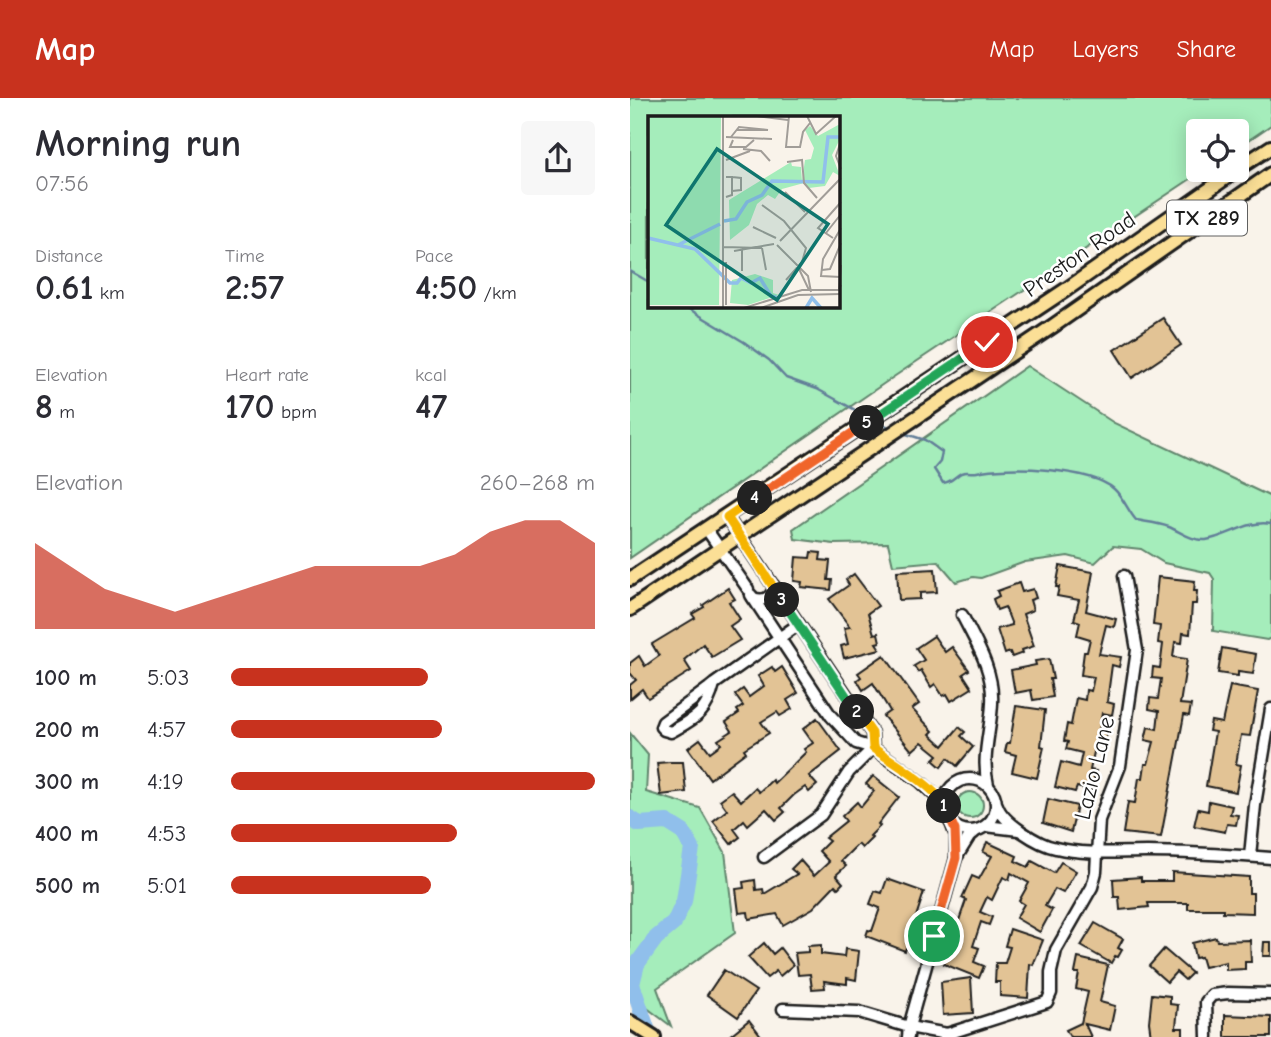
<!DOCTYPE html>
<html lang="en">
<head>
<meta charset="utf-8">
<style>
  body { margin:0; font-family:"Comic Neue",sans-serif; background:#f7f7f7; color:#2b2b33; height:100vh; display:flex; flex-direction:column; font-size:26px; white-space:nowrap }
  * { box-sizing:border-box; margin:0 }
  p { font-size:23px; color:#7c7c81 }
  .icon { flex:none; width:38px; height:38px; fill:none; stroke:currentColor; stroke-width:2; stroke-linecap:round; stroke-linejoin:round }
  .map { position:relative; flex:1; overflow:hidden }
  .details { display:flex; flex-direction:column; background:#fff; width:630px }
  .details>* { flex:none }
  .fabs { position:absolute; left:556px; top:21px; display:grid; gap:14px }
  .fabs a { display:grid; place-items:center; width:63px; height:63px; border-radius:7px; background:#fff; box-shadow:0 4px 18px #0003; font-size:35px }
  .pin { position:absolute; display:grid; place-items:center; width:60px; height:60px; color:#fff; margin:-30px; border:4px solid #fff; border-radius:50%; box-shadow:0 2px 7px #0007 }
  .km { position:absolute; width:35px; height:35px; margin:-18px; border-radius:50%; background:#222; color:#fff; font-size:19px; line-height:35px; text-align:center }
  .round { display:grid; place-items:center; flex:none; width:74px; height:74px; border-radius:7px; background:#f7f7f7 }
  .headline { display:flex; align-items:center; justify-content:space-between; height:119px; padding:0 35px }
  h1 { font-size:38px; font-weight:700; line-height:52px }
  .metrics { display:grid; grid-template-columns:repeat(3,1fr); gap:10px; height:119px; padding:7px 35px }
  .metrics div { display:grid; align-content:center }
  .metrics b { font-size:35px; font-weight:700 }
  .metrics small { font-size:19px; font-weight:400 }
  .metrics p { font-size:19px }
  .chart { height:196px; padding:14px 35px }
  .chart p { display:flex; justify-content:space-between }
  .chart svg { width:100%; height:126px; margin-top:7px; fill:#c8321e; opacity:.7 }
  ul { padding:0 35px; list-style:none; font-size:23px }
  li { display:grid; grid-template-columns:112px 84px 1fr; align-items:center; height:52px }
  li i { height:18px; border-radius:9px; background:#c8321e }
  header { display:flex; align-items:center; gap:42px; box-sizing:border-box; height:98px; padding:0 35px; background:#c8321e; color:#fff }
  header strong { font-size:33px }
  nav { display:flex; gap:38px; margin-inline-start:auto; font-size:24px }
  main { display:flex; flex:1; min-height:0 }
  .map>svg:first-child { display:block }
  .green { fill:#a5edbb; stroke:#60846c; stroke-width:2; fill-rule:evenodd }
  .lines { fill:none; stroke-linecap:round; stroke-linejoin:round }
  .stream { stroke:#627e98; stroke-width:2.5 }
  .river { stroke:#90bfeb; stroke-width:16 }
  .building { fill:#e2c395; stroke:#1c1c1c; stroke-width:2 }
  .minor-casing { stroke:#1c1c1c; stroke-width:15 }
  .major-casing { stroke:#1c1c1c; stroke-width:18 }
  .minor { stroke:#fff; stroke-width:10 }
  .major { stroke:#fbdf96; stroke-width:12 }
  .split-1-casing { stroke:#fff; stroke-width:14 }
  .split-2-casing { stroke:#fff; stroke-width:14 }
  .split-3-casing { stroke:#fff; stroke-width:14 }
  .split-4-casing { stroke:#fff; stroke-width:14 }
  .split-5-casing { stroke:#fff; stroke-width:14 }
  .split-6-casing { stroke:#fff; stroke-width:14 }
  .split-1 { stroke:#f0652b; stroke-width:9 }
  .split-2 { stroke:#f5b400; stroke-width:9 }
  .split-3 { stroke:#22a559; stroke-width:9 }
  .split-4 { stroke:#f5b400; stroke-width:9 }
  .split-5 { stroke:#f0652b; stroke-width:9 }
  .split-6 { stroke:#22a559; stroke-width:9 }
  .labels { text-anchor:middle; stroke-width:5; stroke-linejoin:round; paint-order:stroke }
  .shield { fill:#fff; stroke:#606060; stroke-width:2 }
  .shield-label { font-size:21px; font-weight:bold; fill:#1c1c1c }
  .street-label { font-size:23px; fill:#1c1c1c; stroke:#fff }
  .inset-river { fill:none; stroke:#90bfeb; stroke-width:3.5 }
  .inset-road { fill:none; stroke:#a19d98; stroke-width:2 }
  .view { fill:#0f766e; fill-opacity:0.15; stroke:#0f766e; stroke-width:3.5 }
  .inset-edge { fill:none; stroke:#1c1c1c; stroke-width:3.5 }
</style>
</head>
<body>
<header>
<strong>Map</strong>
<nav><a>Map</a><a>Layers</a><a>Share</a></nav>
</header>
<main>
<section class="details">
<div class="headline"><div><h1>Morning run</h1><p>07:56</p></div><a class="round"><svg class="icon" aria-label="share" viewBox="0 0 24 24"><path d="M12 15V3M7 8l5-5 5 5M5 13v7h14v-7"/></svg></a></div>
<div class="metrics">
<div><p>Distance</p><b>0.61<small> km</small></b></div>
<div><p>Time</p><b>2:57</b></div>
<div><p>Pace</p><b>4:50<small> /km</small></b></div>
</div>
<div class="metrics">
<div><p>Elevation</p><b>8<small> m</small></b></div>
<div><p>Heart rate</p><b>170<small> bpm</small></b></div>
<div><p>kcal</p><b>47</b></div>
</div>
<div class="chart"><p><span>Elevation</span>260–268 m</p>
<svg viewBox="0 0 160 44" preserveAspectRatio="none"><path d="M0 44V14L10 22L20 30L30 34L40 38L50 34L60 30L70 26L80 22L90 22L100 22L110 22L120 18L130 10L140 6L150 6L160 14V44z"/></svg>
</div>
<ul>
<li><b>100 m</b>5:03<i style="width:54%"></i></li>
<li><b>200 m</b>4:57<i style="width:58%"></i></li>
<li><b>300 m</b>4:19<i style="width:100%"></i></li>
<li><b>400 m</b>4:53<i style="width:62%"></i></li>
<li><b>500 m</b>5:01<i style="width:55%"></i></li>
</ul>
</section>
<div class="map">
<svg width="641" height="939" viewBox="0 0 641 939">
  <rect width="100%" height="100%" fill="#f9f3ea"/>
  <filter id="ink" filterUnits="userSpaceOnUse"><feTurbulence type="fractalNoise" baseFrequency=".0143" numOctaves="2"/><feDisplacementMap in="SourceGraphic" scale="14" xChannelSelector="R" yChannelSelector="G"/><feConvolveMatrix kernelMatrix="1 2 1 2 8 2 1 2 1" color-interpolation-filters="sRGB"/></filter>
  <g filter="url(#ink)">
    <g class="green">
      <path d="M0,0H641V27L607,50V33H569V72H574L262,280L0,460ZM19,19H208V208H19Z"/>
      <polygon points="397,268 484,325 641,399 641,540 637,542 583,533 584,481 580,475 534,465 511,451 483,448 465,465 438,458 395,464 351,480 343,479 326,484 308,463 263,467 258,445 204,446 165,441 163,431"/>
      <polygon points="0,635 18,657 16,694 70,710 95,754 105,835 27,890 41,928 0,897"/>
      <circle cx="340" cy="707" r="13"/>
    </g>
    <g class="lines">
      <g class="stream">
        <polyline points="0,173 19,184"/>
        <polyline points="54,208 114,244 139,262 156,280 187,291 238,319"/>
        <polyline points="247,323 263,331"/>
        <path d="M273,335L295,342L312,354L310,364L304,371L313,385C322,384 324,379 331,375C336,373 343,375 347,374C377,367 460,370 484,391C493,399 498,413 506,422C517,424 529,425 539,429C551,434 562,443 576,442C597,439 620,421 641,426"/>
      </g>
      <polyline class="river" points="0,720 9,726 37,724 53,734 62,750 54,803 44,825 26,840 7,866 2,886 20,939"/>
    </g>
    <g class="building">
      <polygon points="533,220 551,247 502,280 484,252"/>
      <polygon points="181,454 191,455 190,462 200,463 198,482 202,482 201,492 171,489 172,484 164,483 166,459 180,460"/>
      <polygon points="430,468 463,474 456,513 486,521 484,529 476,527 469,556 491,559 489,569 482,567 477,604 484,606 482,617 472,615 469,633 477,635 475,643 467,641 460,672 466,673 461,693 447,689 445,694 425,689 431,664 449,669 452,655 436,651 438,644 434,643 437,626 441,627 446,600 455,602 456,592 461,593 464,579 451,577 454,554 457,554 460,541 447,537 450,524 444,522 449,502 427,498 429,489 426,489"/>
      <polygon points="305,471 307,494 290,495 290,501 269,502 267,473"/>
      <polygon points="224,476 248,508 238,515 244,536 248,535 250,544 246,545 250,551 214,560 211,548 218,546 214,530 220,529 199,501 219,487 216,482"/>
      <polygon points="528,479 565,483 564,493 567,493 566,506 562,506 560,536 553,535 552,545 545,544 543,559 557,561 550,606 561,607 559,618 554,617 531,739 493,735 498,704 505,705 509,680 513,680 515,666 518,666 524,644 515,642 518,629 527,631 529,613 519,611 520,600 528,601 531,581 522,580 523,569 530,570 533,546 528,545 530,528 523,527"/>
      <polygon points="389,485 392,494 403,491 406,500 400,502 403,512 393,516 404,548 392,552 393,555 382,559 380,554 375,556 367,531 382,527 375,509 367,512 363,501 369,498 367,493"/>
      <polygon points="98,490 105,501 99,504 110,521 100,528 110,542 82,559 73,546 54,562 61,573 18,600 12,591 0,601 0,587 6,582 0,575 0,565 9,558 15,568 29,558 22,546 65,520 62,516 74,509 73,507"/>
      <polygon points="304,538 315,554 322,549 339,572 333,576 342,590 321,603 317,596 313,598 305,586 301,589 291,572 288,574 284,568 294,562 286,550"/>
      <polygon points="592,550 626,556 623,576 608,574 608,578 588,575"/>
      <polygon points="254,557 289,606 282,611 303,633 300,636 313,648 329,629 335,634 331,638 343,649 327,668 318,660 311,669 303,662 308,657 292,644 282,653 253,618 260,613 243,585 233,592 227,582 231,579 228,575"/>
      <polygon points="419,561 423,581 420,581 423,599 403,602 401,592 385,595 381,572 406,567 405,563"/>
      <polygon points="142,569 145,574 152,569 168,595 157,602 162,611 150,618 147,614 131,624 139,635 114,651 116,654 80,681 58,650 70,641 80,654 91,646 88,642 102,633 96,624 109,615 107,612 113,608 105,597 113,591 119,599 134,588 128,578"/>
      <polygon points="600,588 628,593 620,638 611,637 606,666 611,667 606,694 576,688 585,634 579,633 581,623 592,625"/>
      <polygon points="386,608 415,612 411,648 414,649 407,680 382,674 386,657 375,654 377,645 380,645"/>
      <polygon points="187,620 211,653 179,678 187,687 179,694 175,689 164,697 151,710 155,714 146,722 136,711 118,727 114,722 104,731 110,739 101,746 83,723 97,712 90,702 102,693 111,703 125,690 129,694 142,682 144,685 176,654 174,651 183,645 173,631"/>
      <polygon points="40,664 53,664 56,694 31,697 27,665"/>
      <polygon points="243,678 269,699 248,726 250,728 240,738 242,740 232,750 228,746 211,763 216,768 206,777 213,785 208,790 205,787 183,810 153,827 147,816 119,821 118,814 109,815 106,791 114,790 113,784 125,782 126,792 133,791 134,796 167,776 161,771 170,762 184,778 199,764 189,753 199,743 195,740 216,723 212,718 227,704 231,709 244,693 236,686"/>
      <polygon points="418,701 447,708 441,734 413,725"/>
      <polygon points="579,703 602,708 600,716 608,717 606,727 597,726 595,734 564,728 568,711 578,713"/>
      <polygon points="357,744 387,758 385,763 398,769 402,763 424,775 431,764 446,773 433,795 425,791 415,808 422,812 410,834 386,820 394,806 389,803 399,785 381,775 379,782 373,779 362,802 357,799 350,814 362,819 359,827 351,824 343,848 349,850 344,864 354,868 349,880 314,866 336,802 332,800 342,778 349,781 362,758 353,754"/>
      <polygon points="542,774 619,779 619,795 623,795 623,815 593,814 593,811 558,811 558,805 518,805 519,809 490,812 489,799 484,799 483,781 511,779 511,783 542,783"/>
      <polygon points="257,781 294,794 275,853 236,838 238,832 242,833 250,810 240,806 245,793 252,795"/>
      <polygon points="465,825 493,841 488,850 492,852 488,859 485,858 481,865 451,848"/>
      <polygon points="380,831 413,842 403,867 400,866 398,900 370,898 370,884 365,884 366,865 375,865 380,849 375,848"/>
      <polygon points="586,839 587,843 620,842 621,864 615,864 615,871 596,872 596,864 574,869 571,859 565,860 562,845"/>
      <polygon points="634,844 641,844 641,858 633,858"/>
      <polygon points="134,845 143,856 150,850 163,867 150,878 146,873 137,880 118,859"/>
      <polygon points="191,847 191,856 214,859 215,851 229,853 226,882 217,880 217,886 194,883 195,890 182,891 180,876 168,877 165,855 178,854 178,848"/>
      <polygon points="534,851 562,875 555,882 546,874 537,884 519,868"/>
      <polygon points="448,860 478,867 470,904 485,908 480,932 455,926 461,939 440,939 436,932 451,925 458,894 446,891 449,875 445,875"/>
      <polygon points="94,872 126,893 108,919 77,897"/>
      <polygon points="341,880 343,915 313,917 311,884"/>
      <polygon points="522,896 540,898 540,906 548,907 546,930 553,930 553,939 521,939 519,924"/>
      <polygon points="595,917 641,919 641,939 595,939"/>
      <polygon points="119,922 132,939 98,939"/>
    </g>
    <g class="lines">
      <defs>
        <g id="minor">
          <polyline points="97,419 242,635 243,650"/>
          <polyline points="77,432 118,491"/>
          <polyline points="121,497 201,618 226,645 243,650 291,684 314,706"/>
          <path d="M123,500C134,504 142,500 144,488"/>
          <path d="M332,517C346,545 364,572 362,605C361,633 351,659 358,687"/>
          <path d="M84,586C77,615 66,620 41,634L34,632L31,629L33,624L79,590L84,586L169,526"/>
          <circle cx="340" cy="707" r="26"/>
          <path d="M367,707C372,724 409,747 426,750C455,757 488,754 517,754C559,754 600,757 641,760"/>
          <polyline points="356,728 389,732"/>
          <polyline points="620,758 625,707 641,611"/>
          <polyline points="134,759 191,717 219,674 243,650"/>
          <polyline points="326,760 339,739 346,733"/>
          <polyline points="153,911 229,914 279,929 317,936 417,904 421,895 421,874 426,852 462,789 466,774 469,722 490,668 507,552 494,478"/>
          <polyline points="278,939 279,929 326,760 326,738 321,725"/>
          <polyline points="577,939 576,904 582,897 598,895 641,896"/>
        </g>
        <g id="major">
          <polyline points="607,71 641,49"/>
          <polyline points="0,481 437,191 607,72"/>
          <polyline points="0,511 423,228 641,76"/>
          <polyline points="0,924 24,939"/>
        </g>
      </defs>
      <use href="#minor" class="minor-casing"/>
      <use href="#major" class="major-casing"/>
      <use href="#minor" class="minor"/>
      <use href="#major" class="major"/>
    </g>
  </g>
  <g class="lines" filter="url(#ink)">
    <defs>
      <polyline id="split-1" points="304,838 326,760 325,732 314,708"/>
      <path id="split-2" d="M227,614L242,635L243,650C261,663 308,690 314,708"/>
      <polyline id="split-3" points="152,502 227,614"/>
      <polyline id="split-4" points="125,400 97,419 152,502"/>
      <polyline id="split-5" points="125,400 237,325"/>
      <polyline id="split-6" points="237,325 357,244"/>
    </defs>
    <use href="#split-1" class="split-1-casing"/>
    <use href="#split-2" class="split-2-casing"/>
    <use href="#split-3" class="split-3-casing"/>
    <use href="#split-4" class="split-4-casing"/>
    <use href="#split-5" class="split-5-casing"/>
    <use href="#split-6" class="split-6-casing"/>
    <use href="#split-1" class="split-1"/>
    <use href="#split-2" class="split-2"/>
    <use href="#split-3" class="split-3"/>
    <use href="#split-4" class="split-4"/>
    <use href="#split-5" class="split-5"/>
    <use href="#split-6" class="split-6"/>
  </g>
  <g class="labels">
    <rect class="shield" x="537" y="102.5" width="80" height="35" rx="5"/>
    <g class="shield-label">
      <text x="577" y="127">TX 289</text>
    </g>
    <g class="street-label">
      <text transform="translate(449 156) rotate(-35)" y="8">Preston Road</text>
      <text transform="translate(464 670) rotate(-76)" y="8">Lazio Lane</text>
    </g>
  </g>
  <g transform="translate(18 18)">
    <rect width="192" height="192" fill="#f9f3ea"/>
    <path d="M0,0H73L71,189H0ZM192,8V23L184,39L192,60L185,56L177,70L161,72L156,67L134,73L127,83L120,79L109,88L101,109L82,124L81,84L143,46L144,50L153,51L154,65L157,44L163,43L166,32L157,14L162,10L170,20ZM107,158L125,164V177L131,179L100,189L82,187L84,164Z" fill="#a5edbb"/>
    <path class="inset-river" d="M76,105L88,103L99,86L114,79L124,65L175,66L180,21H193M0,122L47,133L82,167H89L93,162L103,167L112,162L123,180L130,182M30,129L72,108M158,192L164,182L173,192"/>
    <path class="inset-road" d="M109,0L140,4M141,0L138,31H152L155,16L162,7M159,0L168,18L188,0M78,21L124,23M83,21L91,11L120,14H89M85,24L82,31H98L106,24M192,28L188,40L193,53M95,33L113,35L122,45M78,44L102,35M139,46L154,44L156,67L169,82M78,61H84V79L78,81M84,61L93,62V74L84,75M137,76L157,96M114,89L136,105L158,132L154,146L138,164M105,111L128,122M193,112L175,143L173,160L193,161M178,117L193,98M185,122L170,112L193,86M132,125L193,62M129,129L160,160L163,176M75,131L114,132M114,132L118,154M94,133V155M86,135L126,128M78,146V189M193,149L191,174L193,169M151,153L161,174M174,154L182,153L193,127M0,191L96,192L154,174H193M75,192V0M113,192L150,179L193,178"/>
    <path class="view" d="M69,33L180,108L129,184L18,109Z"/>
    <rect width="192" height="192" class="inset-edge"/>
  </g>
</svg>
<div class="fabs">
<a><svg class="icon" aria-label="locate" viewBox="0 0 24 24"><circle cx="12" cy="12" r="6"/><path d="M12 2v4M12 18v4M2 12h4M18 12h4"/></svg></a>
</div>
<div class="pin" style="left:304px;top:838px;background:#1e9e55"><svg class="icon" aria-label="arrive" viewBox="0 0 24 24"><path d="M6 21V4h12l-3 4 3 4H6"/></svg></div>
<div class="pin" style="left:357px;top:244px;background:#d93025"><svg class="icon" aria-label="check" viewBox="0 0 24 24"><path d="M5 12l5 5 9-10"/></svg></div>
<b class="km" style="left:314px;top:708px">1</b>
<b class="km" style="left:227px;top:614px">2</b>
<b class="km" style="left:152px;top:502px">3</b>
<b class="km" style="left:125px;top:400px">4</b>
<b class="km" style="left:237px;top:325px">5</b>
</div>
</main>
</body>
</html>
